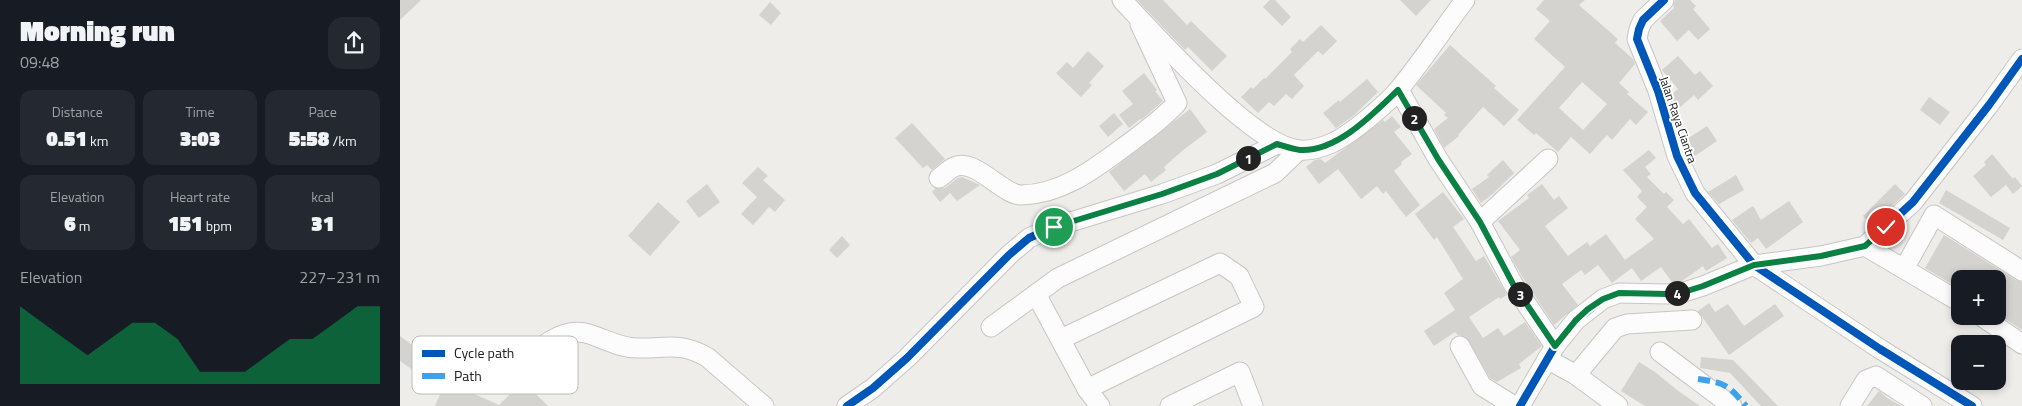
<!DOCTYPE html>
<html lang="en">
<head>
<meta charset="utf-8">
<style>
  body { margin:0; font-family:"Titillium Web",sans-serif; background:#242831; color:#f1f3f6; height:100vh; display:flex; flex-direction:column; font-size:19px; white-space:nowrap }
  * { box-sizing:border-box; margin:0 }
  p { font-size:16px; color:#9ea1a6 }
  .icon { flex:none; width:28px; height:28px; fill:none; stroke:currentColor; stroke-width:2; stroke-linecap:round; stroke-linejoin:round }
  .map { position:relative; flex:1; overflow:hidden }
  .side { display:flex; flex-direction:column; background:#171b24; width:400px }
  .side>* { flex:none }
  .buttons { position:absolute; left:1551px; top:270px; display:grid; gap:10px }
  .buttons a { display:grid; place-items:center; width:55px; height:55px; border-radius:10px; background:#171b24; box-shadow:0 2px 8px #0003; font-size:25px }
  .pin { position:absolute; display:grid; place-items:center; width:42px; height:42px; color:#fff; margin:-21px; border:2px solid #fff; border-radius:50%; box-shadow:0 1px 5px #0007 }
  .km { position:absolute; width:25px; height:25px; margin:-12px; border-radius:50%; background:#222; color:#fff; font-size:14px; line-height:25px; text-align:center }
  .round { display:grid; place-items:center; flex:none; width:52px; height:52px; border-radius:15px; background:#242831 }
  .overview { display:flex; align-items:center; justify-content:space-between; height:85px; padding:0 20px }
  h1 { font-size:28px; font-weight:800; line-height:38px }
  .metrics { display:grid; grid-template-columns:repeat(3,1fr); gap:8px; height:85px; padding:5px 20px }
  .metrics div { display:grid; align-content:center; border-radius:12px; background:#242831; text-align:center }
  .metrics b { font-size:21px; font-weight:800 }
  .metrics small { font-size:14px; font-weight:400 }
  .metrics p { font-size:14px }
  .chart { height:140px; padding:10px 20px }
  .chart p { display:flex; justify-content:space-between }
  .chart svg { width:100%; height:90px; margin-top:5px; fill:#0b8043; opacity:.7 }
  main { display:flex; flex:1; min-height:0 }
  .map>svg:first-child { display:block }
  .building { fill:#d5d3d0; fill-rule:evenodd }
  .lines { fill:none; stroke-linecap:round; stroke-linejoin:round }
  .minor-casing { stroke:#c7c6c5; stroke-width:21 }
  .minor { stroke:#fcfcfc; stroke-width:19 }
  .quiet { stroke:#3da2ea; stroke-width:6; stroke-dasharray:12 6; stroke-linecap:butt }
  .cycleway-casing { stroke:#fff; stroke-width:11 }
  .cycleway { stroke:#0057b8; stroke-width:8 }
  .route-casing { stroke:#fff; stroke-width:10 }
  .route { stroke:#0b8043; stroke-width:6 }
  .labels { text-anchor:middle; stroke-width:4; stroke-linejoin:round; paint-order:stroke }
  .street-label { font-size:12px; fill:#202020; stroke:#fff }
  .key { fill:#fff; stroke:#bcbcbc; stroke-width:1 }
  .key-label { font-size:14px; fill:#202020 }
</style>
</head>
<body>
<main>
<section class="side">
<div class="overview"><div><h1>Morning run</h1><p>09:48</p></div><a class="round"><svg class="icon" aria-label="share" viewBox="0 0 24 24"><path d="M12 15V3M7 8l5-5 5 5M5 13v7h14v-7"/></svg></a></div>
<div class="metrics">
<div><p>Distance</p><b>0.51<small> km</small></b></div>
<div><p>Time</p><b>3:03</b></div>
<div><p>Pace</p><b>5:58<small> /km</small></b></div>
</div>
<div class="metrics">
<div><p>Elevation</p><b>6<small> m</small></b></div>
<div><p>Heart rate</p><b>151<small> bpm</small></b></div>
<div><p>kcal</p><b>31</b></div>
</div>
<div class="chart"><p><span>Elevation</span>227–231 m</p>
<svg viewBox="0 0 160 44" preserveAspectRatio="none"><path d="M0 44V6L10 14L20 22L30 30L40 22L50 14L60 14L70 22L80 38L90 38L100 38L110 30L120 22L130 22L140 14L150 6L160 6V44z"/></svg>
</div>
</section>
<div class="map">
<svg width="1622" height="406" viewBox="0 0 1622 406">
  <rect width="100%" height="100%" fill="#eeede9"/>
  <g class="building">
    <polygon points="0,0 21,0 0,20"/>
    <polygon points="737,0 763,0 787,25 791,21 827,56 812,71 788,47 785,50"/>
    <polygon points="870,0 875,0 891,17 882,26 863,7"/>
    <polygon points="1000,0 1031,0 1016,16"/>
    <path d="M1144,0H1185L1179,5L1218,39L1215,43L1233,59L1235,64L1219,83L1229,92L1227,94L1248,112L1236,125L1230,119L1212,140L1207,135L1190,154L1171,137L1158,152L1136,133L1134,135L1117,120L1165,67L1134,39L1150,21L1136,9ZM1182,82L1207,104L1183,130L1159,108Z"/>
    <polygon points="1275,0 1290,0 1296,6 1293,9 1310,29 1298,40 1289,30 1277,41 1260,21 1274,8 1273,6"/>
    <polygon points="370,2 381,13 371,25 359,15"/>
    <polygon points="921,25 937,41 923,55 918,51 894,75 904,86 892,99 886,94 874,106 869,102 858,113 841,97 851,87 853,89 864,78 865,79 892,52 890,49 900,39 903,42"/>
    <polygon points="1050,45 1096,86 1094,88 1119,110 1104,126 1083,107 1058,135 1059,136 1044,148 1034,129 1048,118 1044,115 1046,113 1016,85"/>
    <polygon points="688,51 704,66 689,83 692,85 681,97 656,73 667,62 673,68"/>
    <polygon points="1278,56 1295,75 1300,71 1313,86 1298,100 1294,95 1278,109 1274,104 1271,95 1278,89 1262,70"/>
    <polygon points="744,73 757,90 755,91 763,101 741,120 740,119 729,128 719,115 733,104 722,91"/>
    <polygon points="967,79 978,92 953,116 936,128 923,113 939,100 940,102"/>
    <polygon points="1529,97 1550,112 1540,125 1520,110"/>
    <polygon points="790,109 807,132 782,151 764,167 766,170 751,182 745,174 724,191 709,172"/>
    <polygon points="714,113 723,124 708,137 699,126"/>
    <polygon points="992,116 1001,127 994,132 1012,154 1001,162 1002,164 994,171 1020,205 1006,217 986,191 983,194 977,186 961,199 938,169 919,184 906,167 915,160 921,159 925,163 983,120 985,122"/>
    <polygon points="512,123 545,159 532,170 527,165 523,168 495,138"/>
    <polygon points="1307,126 1317,141 1292,158 1284,141"/>
    <polygon points="1249,150 1256,158 1245,167 1251,174 1247,177 1264,194 1266,192 1274,200 1267,207 1283,224 1289,219 1312,248 1318,244 1327,258 1306,271 1303,266 1282,281 1272,282 1261,267 1241,281 1232,268 1212,283 1198,265 1185,275 1181,270 1162,284 1178,305 1154,325 1123,278 1111,257 1120,250 1098,221 1129,198 1127,195 1142,184 1154,200 1159,196 1168,208 1145,226 1168,256 1187,242 1190,246 1206,234 1225,260 1254,239 1235,219 1247,207 1237,197 1242,191 1223,170"/>
    <polygon points="1592,154 1613,179 1615,177 1622,186 1613,194 1606,185 1591,197 1573,176 1586,165 1584,162"/>
    <polygon points="1103,160 1114,173 1095,192 1081,203 1072,189 1089,177 1087,175"/>
    <polygon points="358,167 368,176 363,180 385,200 375,212 369,207 353,225 341,214 357,197 342,183"/>
    <polygon points="1336,175 1344,190 1319,204 1308,192"/>
    <polygon points="562,177 580,185 557,201 550,193 540,202 532,192 535,188 545,188 558,178"/>
    <polygon points="307,184 320,202 299,218 286,201"/>
    <polygon points="1495,184 1505,194 1471,225 1463,216"/>
    <polygon points="1546,190 1610,228 1603,240 1539,203"/>
    <polygon points="1043,192 1064,219 1053,227 1076,261 1084,256 1107,295 1100,299 1099,297 1069,317 1083,338 1098,328 1104,336 1125,322 1142,346 1119,364 1121,368 1097,382 1090,378 1066,337 1058,335 1055,332 1034,346 1024,331 1055,310 1044,293 1063,279 1037,237 1034,240 1015,214"/>
    <polygon points="1389,201 1403,222 1366,249 1358,238 1351,243 1332,220 1353,206 1361,220"/>
    <polygon points="258,202 280,222 250,256 228,236"/>
    <polygon points="1544,235 1616,280 1622,282 1622,330 1598,314 1598,279 1560,279 1560,289 1525,268"/>
    <polygon points="442,236 450,245 437,258 429,250"/>
    <polygon points="1309,303 1315,312 1328,304 1344,326 1375,304 1384,316 1329,355 1298,311"/>
    <polygon points="0,336 35,362 24,378 0,361"/>
    <polygon points="1301,357 1333,360 1378,406 1361,406 1330,373 1300,368"/>
    <polygon points="1239,362 1255,372 1277,390 1300,406 1245,406 1221,391"/>
    <polygon points="46,381 99,405 123,381 148,406 35,406"/>
    <polygon points="1479,391 1487,398 1501,406 1467,406"/>
  </g>
  <g class="lines">
    <defs>
      <g id="minor">
        <path d="M722,0C755,35 854,146 899,150C910,151 923,147 932,143C950,135 987,104 1000,88C1023,60 1043,29 1065,0"/>
        <polyline points="1264,0 1243,20 1239,29 1237,39 1258,91 1277,156 1295,193 1354,265 1480,349 1572,406"/>
        <polyline points="999,90 1038,159 1080,222 1113,284 1155,346"/>
        <path d="M539,178C544,175 549,169 554,167C575,157 603,196 622,195C662,194 694,169 724,147C743,133 761,120 777,103L740,24"/>
        <polyline points="1080,222 1148,159"/>
        <polyline points="1465,246 1560,302"/>
        <polyline points="1504,269 1534,215 1622,271"/>
        <polyline points="636,294 687,389 700,406"/>
        <polyline points="1581,316 1622,344"/>
        <polyline points="591,327 658,278 875,173 899,150"/>
        <polyline points="661,339 820,263 839,276 854,307 687,389"/>
        <polyline points="1060,346 1082,386 1114,406"/>
        <polyline points="1260,352 1332,406"/>
        <polyline points="1147,359 1176,375 1218,406"/>
        <polyline points="1176,375 1215,328 1227,324 1292,320"/>
        <path d="M107,379C129,359 156,324 189,334C205,339 220,348 237,348C265,349 279,341 307,357L364,406"/>
        <polyline points="447,406 473,388 507,358 609,255 629,238 654,227 762,194 817,174 877,144"/>
        <polyline points="770,406 840,372 853,406"/>
        <polyline points="1120,406 1155,346 1176,320 1203,299 1219,293 1268,294 1284,292 1303,286 1354,265 1421,256 1465,246 1513,202 1589,105 1622,59"/>
        <polyline points="1450,406 1466,380 1476,376 1522,406"/>
      </g>
    </defs>
    <use href="#minor" class="minor-casing"/>
    <use href="#minor" class="minor"/>
    <path class="quiet" d="M1298,379C1326,383 1328,385 1346,406"/>
    <defs>
      <g id="cycleway">
        <polyline points="1264,0 1243,20 1239,29 1237,39 1258,91 1277,156 1295,193 1354,265 1480,349 1572,406"/>
        <polyline points="447,406 473,388 507,358 609,255 629,238 654,227 762,194 817,174 877,144"/>
        <polyline points="1120,406 1155,346 1176,320 1203,299 1219,293 1268,294 1284,292 1303,286 1354,265 1421,256 1465,246 1513,202 1589,105 1622,59"/>
      </g>
    </defs>
    <use href="#cycleway" class="cycleway-casing"/>
    <use href="#cycleway" class="cycleway"/>
  </g>
  <g class="lines">
    <defs>
      <path id="route" d="M654,227L762,194L817,174L877,144C884,146 892,149 900,150C937,152 973,114 998,90L1038,159L1080,222L1113,284L1155,346L1176,320L1188,309L1203,299L1219,293L1268,294L1284,292L1303,286L1354,265L1421,256L1465,246L1486,227"/>
    </defs>
    <use href="#route" class="route-casing"/>
    <use href="#route" class="route"/>
  </g>
  <g class="labels">
    <g class="street-label">
      <text transform="translate(1278 120) rotate(71)" y="4">Jalan Raya Ciantra</text>
    </g>
  </g>
  <rect x="12" y="336" width="166" height="58" rx="8" class="key"/>
  <rect x="22" y="350" width="23" height="7" fill="#0057b8"/>
  <rect x="22" y="373" width="23" height="6" fill="#3da2ea"/>
  <g class="key-label">
    <text x="54" y="358">Cycle path</text>
    <text x="54" y="381">Path</text>
  </g>
</svg>
<div class="buttons">
<a>+</a>
<a>−</a>
</div>
<div class="pin" style="left:654px;top:227px;background:#1e9e55"><svg class="icon" aria-label="arrive" viewBox="0 0 24 24"><path d="M6 21V4h12l-3 4 3 4H6"/></svg></div>
<div class="pin" style="left:1486px;top:227px;background:#d93025"><svg class="icon" aria-label="check" viewBox="0 0 24 24"><path d="M5 12l5 5 9-10"/></svg></div>
<b class="km" style="left:848px;top:158px">1</b>
<b class="km" style="left:1014px;top:118px">2</b>
<b class="km" style="left:1120px;top:294px">3</b>
<b class="km" style="left:1277px;top:293px">4</b>
</div>
</main>
</body>
</html>
